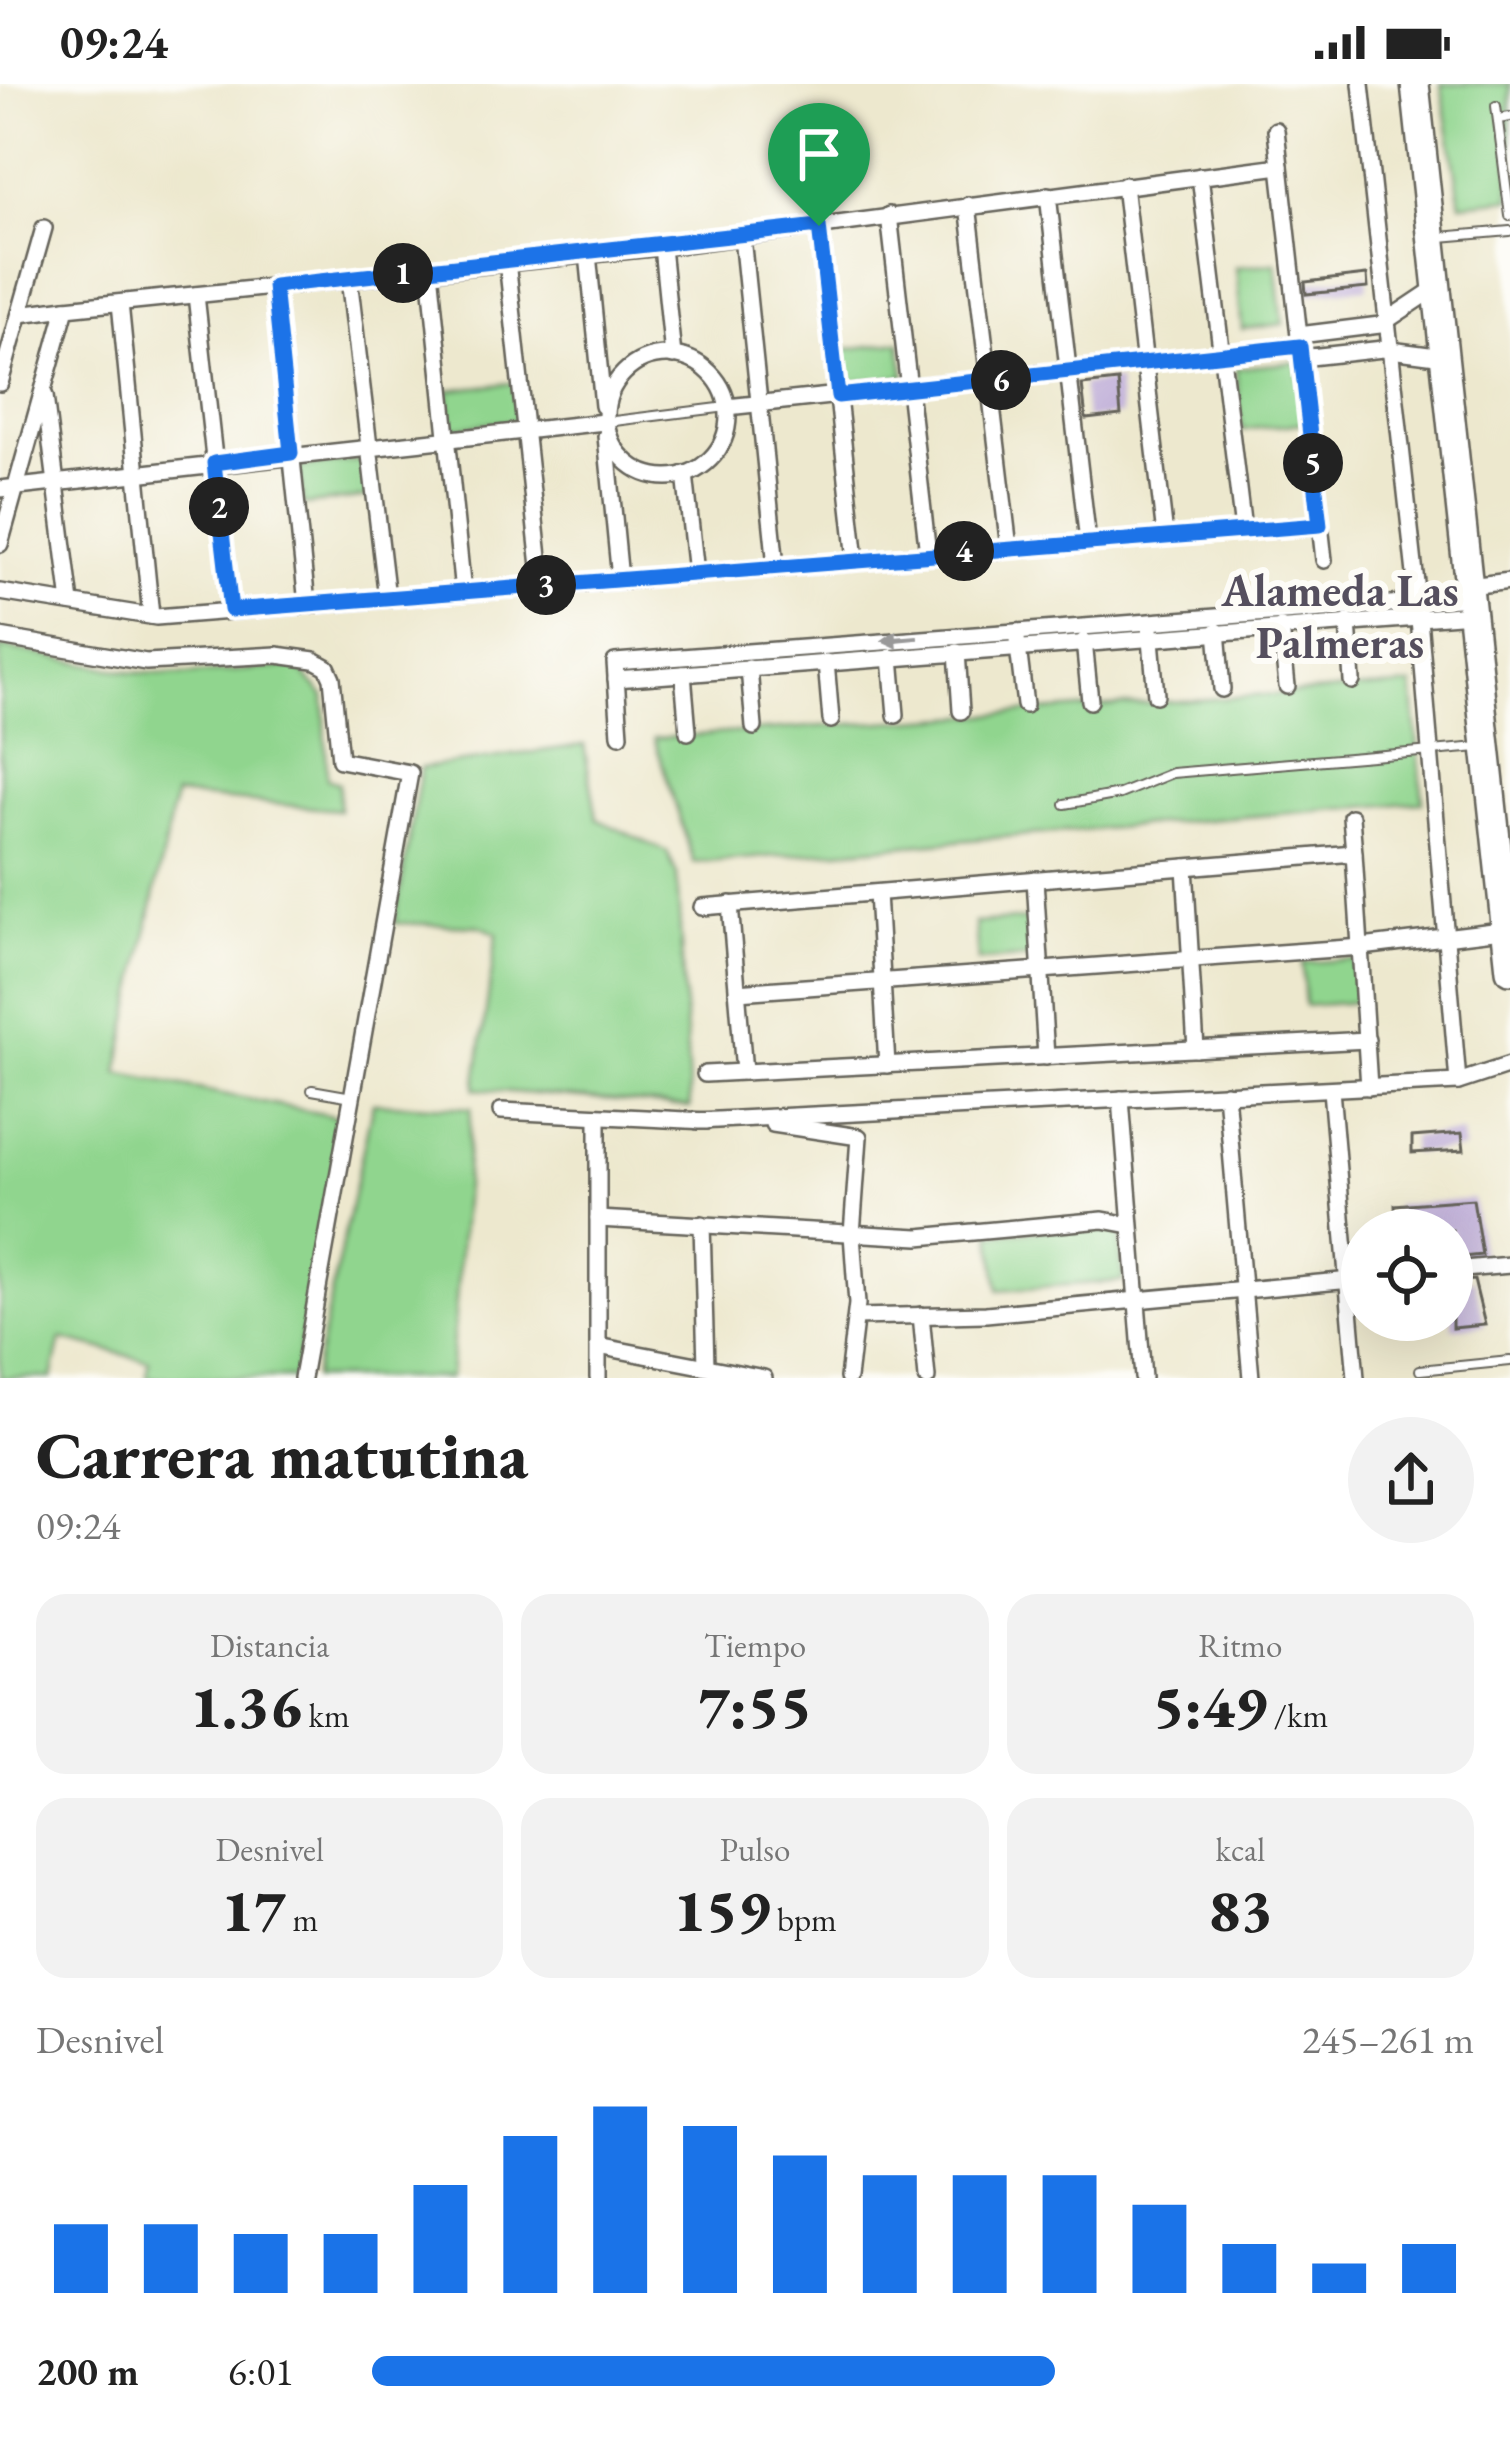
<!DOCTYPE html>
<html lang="es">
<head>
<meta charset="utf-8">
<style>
  body { margin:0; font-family:"EB Garamond",serif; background:#f2f2f2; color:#222; height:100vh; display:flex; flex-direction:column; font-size:45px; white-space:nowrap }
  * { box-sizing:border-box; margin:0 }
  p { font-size:39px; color:#767676 }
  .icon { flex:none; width:66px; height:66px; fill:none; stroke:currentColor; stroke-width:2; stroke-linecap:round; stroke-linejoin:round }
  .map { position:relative; height:1294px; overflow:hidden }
  .drawer { display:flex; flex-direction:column; background:#fff; flex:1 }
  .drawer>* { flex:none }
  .controls { position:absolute; left:1341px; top:1125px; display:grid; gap:24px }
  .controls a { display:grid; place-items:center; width:132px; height:132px; border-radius:50%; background:#fff; box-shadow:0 12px 48px #0002; font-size:60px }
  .pin { position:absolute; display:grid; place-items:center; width:102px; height:102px; color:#fff; margin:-123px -51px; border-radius:50% 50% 50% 0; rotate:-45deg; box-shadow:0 0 12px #0007 }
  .pin .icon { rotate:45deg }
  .km { position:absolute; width:60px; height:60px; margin:-30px; border-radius:50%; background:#222; color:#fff; font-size:33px; line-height:60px; text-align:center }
  .round { display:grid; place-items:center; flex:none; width:126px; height:126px; border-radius:63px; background:#f2f2f2 }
  .head { display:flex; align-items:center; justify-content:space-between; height:204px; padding:0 36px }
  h1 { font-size:66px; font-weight:800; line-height:90px }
  .figures { display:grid; grid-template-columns:repeat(3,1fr); gap:18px; height:204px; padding:12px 36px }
  .figures div { display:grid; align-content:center; border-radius:30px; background:#f2f2f2; text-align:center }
  .figures b { font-size:60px; font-weight:800 }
  .figures small { font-size:33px; font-weight:400 }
  .figures p { font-size:33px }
  .chart { height:336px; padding:24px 36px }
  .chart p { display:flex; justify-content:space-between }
  .chart svg { width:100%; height:216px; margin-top:12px; stroke:#1a73e8; stroke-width:6 }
  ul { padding:0 36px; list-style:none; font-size:39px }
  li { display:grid; grid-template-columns:192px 144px 1fr; align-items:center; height:90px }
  li i { height:30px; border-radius:15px; background:#1a73e8 }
  .status { display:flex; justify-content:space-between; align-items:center; height:84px; padding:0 60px; background:#fff; direction:ltr }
  .status svg { height:33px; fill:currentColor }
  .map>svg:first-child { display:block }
  .green { fill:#90d58e; stroke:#567855; stroke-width:3 }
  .building { fill:#bfaed8 }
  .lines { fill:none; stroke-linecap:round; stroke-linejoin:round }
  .lane-casing { stroke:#65635a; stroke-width:12 }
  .street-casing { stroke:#65635a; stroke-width:20 }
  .highway-casing { stroke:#65635a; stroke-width:32 }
  .lane { stroke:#fff; stroke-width:8 }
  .street { stroke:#fff; stroke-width:15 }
  .highway { stroke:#fff; stroke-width:27 }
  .oneway { fill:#999 }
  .route-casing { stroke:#fff; stroke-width:24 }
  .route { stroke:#1a73e8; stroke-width:15 }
  .labels { text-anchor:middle; stroke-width:12; stroke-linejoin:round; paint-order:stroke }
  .neighbourhood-label { font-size:45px; font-weight:bold; fill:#554f5e; stroke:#fdfcf7 }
</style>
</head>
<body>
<div class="status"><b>09:24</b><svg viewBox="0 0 49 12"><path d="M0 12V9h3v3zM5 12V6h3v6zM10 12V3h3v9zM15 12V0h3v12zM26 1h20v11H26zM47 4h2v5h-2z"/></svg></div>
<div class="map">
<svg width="1510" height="1294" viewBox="0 0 1510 1294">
  <rect width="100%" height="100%" fill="#fdfcf7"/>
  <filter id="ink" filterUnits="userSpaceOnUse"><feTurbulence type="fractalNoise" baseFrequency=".00833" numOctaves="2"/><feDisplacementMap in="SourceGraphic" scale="24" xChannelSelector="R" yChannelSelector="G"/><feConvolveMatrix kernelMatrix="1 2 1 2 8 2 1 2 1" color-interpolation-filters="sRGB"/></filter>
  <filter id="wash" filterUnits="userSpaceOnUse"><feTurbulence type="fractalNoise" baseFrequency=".004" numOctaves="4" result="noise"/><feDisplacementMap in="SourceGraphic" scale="48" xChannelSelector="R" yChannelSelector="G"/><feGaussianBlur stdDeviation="2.7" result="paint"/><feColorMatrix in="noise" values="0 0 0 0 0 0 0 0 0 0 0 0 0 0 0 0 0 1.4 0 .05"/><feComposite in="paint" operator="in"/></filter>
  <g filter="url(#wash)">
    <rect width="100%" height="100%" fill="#ede8ce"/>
    <g class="green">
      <polygon points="1441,0 1510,0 1510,115 1461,120"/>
      <polygon points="1276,179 1283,240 1242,245 1236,183"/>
      <polygon points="900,258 905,292 844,299 840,266"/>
      <polygon points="1297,278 1303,339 1242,346 1236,284"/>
      <polygon points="513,299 517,336 452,344 448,306"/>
      <polygon points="364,376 368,413 303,421 299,383"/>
      <polygon points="0,563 129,588 185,591 297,582 324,612 327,695 339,699 339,726 175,711 118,989 343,1034 294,1294 147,1294 149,1277 61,1255 52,1294 0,1294"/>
      <polygon points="1412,601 1423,718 694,779 654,654"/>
      <polygon points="584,661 597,735 667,768 677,791 690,1023 475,1005 497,850 480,842 395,839 421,684"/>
      <polygon points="1031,835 1033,873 978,877 975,839"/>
      <polygon points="1353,875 1357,918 1305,922 1302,879"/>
      <polygon points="373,1019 471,1024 450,1294 313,1294"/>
      <polygon points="1119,1140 1123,1197 999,1206 991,1150"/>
    </g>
    <g id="blocks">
      <g class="building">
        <polygon points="1367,191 1368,204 1306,210 1305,198"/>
        <polygon points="1118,297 1121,331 1086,335 1082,301"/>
        <polygon points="1462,1049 1464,1066 1412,1069 1412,1053"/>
        <polygon points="1473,1115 1482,1171 1452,1174 1452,1146 1437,1146 1437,1137 1396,1140 1395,1121"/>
        <polygon points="1474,1196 1485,1241 1452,1244 1452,1198"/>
      </g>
    </g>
  </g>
  <g filter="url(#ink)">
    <use href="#blocks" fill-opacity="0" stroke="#65635a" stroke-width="3"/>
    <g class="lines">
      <defs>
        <g id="lane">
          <polyline points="1496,22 1510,132"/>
          <polyline points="1498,35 1510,33"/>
          <polyline points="1440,153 1510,147"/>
          <polyline points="606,338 727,323"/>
          <polyline points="1065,720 1120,710 1172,689 1479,663"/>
          <polyline points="312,1006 352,1013"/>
          <polyline points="1420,1286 1510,1277"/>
        </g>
        <g id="street">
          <polyline points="1361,0 1416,499 1458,998"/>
          <polyline points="1276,46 1324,476"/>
          <polyline points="1200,92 1243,446"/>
          <polyline points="1124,101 1165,452"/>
          <polyline points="1048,111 1088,458"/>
          <polyline points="968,121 1009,464"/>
          <polyline points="889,131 928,470"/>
          <polyline points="819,142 856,476"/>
          <polyline points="742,153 776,482"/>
          <polyline points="662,163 673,272"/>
          <polyline points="588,170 603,322"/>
          <polyline points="507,177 542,501"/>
          <polyline points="430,186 463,508"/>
          <polyline points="349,194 387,514"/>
          <polyline points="274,202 307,520"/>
          <polyline points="196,211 231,527"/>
          <polyline points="120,219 151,532"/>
          <polyline points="20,230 66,224"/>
          <polyline points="1299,251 1380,241 1437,203"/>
          <circle cx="667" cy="332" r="61"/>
          <polyline points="1301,274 1383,265 1444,273"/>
          <polyline points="0,299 44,144"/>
          <polyline points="45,312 71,519"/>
          <polyline points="727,323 1300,262"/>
          <polyline points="606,352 620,495"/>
          <polyline points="685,390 696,489"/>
          <polyline points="0,405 604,338"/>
          <polyline points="0,460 66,224 662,163 1280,82"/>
          <polyline points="1469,502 1510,497"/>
          <polyline points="0,508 156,533 1320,441"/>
          <polyline points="1348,538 1352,597"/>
          <polyline points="1281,543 1287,602"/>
          <polyline points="1150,545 1156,611"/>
          <polyline points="1217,547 1222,605"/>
          <polyline points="0,553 146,578 277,571 314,576 327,583 332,594 340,676 410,689 302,1294"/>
          <polyline points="1017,555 1025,621"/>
          <polyline points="1084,557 1090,617"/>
          <polyline points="957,568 961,627"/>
          <polyline points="891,573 896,631"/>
          <polyline points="826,578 831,636"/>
          <polyline points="749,584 754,643"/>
          <polyline points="683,590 688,648"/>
          <polyline points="616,595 1472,530"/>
          <polyline points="620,651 615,578 1470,514"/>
          <polyline points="1351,733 1354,769"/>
          <polyline points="1185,783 1196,965"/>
          <polyline points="1035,795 1046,973"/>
          <polyline points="877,809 887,981"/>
          <polyline points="730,820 744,988"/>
          <polyline points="702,823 1354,769 1369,1003"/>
          <polyline points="737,908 1362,863 1510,845"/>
          <polyline points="705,990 1367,956"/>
          <polyline points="1331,1006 1356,1294"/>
          <polyline points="1226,1009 1251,1294"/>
          <polyline points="1121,1015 1143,1294"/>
          <polyline points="501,1027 707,1037"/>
          <polyline points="698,1037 1458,998 1510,981"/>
          <polyline points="773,1040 859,1053 852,1150 857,1220 848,1294"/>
          <polyline points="598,1135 919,1153 1103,1136 1130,1141"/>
          <polyline points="702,1140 706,1282"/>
          <polyline points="1452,1186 1510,1181"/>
          <polyline points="921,1231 927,1294"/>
          <polyline points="856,1233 986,1230 1362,1195"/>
          <polyline points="598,1262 764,1294"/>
          <polyline points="598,1294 598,1032"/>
        </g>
        <polyline id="highway" points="1415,0 1510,886"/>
      </defs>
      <use href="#lane" class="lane-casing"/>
      <use href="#street" class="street-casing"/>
      <use href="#highway" class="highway-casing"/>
      <use href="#lane" class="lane"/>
      <use href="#street" class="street"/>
      <use href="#highway" class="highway"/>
    </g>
    <defs><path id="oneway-solid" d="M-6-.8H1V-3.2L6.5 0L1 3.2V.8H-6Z" transform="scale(3)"/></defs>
    <use class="oneway" href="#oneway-solid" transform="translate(900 555) rotate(175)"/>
  </g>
  <g class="lines" filter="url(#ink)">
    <defs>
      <polygon id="route" points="819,142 838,312 1300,262 1320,441 231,526 214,379 291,369 274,202"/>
    </defs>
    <use href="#route" class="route-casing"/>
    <use href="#route" class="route"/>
  </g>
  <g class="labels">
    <g class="neighbourhood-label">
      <text x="1340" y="522">Alameda Las<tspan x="1340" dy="52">Palmeras</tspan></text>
    </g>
  </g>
</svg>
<div class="controls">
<a><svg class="icon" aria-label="locate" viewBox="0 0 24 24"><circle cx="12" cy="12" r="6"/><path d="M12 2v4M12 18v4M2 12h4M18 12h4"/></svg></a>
</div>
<div class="pin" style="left:819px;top:142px;background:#1e9e55"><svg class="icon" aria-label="arrive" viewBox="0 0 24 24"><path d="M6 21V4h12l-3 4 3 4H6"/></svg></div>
<b class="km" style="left:403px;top:189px">1</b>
<b class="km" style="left:219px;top:423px">2</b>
<b class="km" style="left:546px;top:501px">3</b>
<b class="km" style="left:964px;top:467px">4</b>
<b class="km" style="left:1313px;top:379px">5</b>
<b class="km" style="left:1001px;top:296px">6</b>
</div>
<section class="drawer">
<div class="head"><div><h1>Carrera matutina</h1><p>09:24</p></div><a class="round"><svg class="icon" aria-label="share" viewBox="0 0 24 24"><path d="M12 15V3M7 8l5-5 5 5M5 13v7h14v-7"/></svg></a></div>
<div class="figures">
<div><p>Distancia</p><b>1.36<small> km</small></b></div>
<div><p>Tiempo</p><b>7:55</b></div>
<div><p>Ritmo</p><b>5:49<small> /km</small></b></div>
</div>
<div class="figures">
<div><p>Desnivel</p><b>17<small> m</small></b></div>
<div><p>Pulso</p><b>159<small> bpm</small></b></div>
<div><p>kcal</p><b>83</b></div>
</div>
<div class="chart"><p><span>Desnivel</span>245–261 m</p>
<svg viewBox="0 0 160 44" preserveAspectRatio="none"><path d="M5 44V30M15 44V30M25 44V32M35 44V32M45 44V22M55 44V12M65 44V6M75 44V10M85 44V16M95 44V20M105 44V20M115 44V20M125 44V26M135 44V34M145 44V38M155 44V34"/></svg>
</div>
<ul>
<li><b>200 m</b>6:01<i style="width:62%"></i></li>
</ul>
</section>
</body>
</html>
